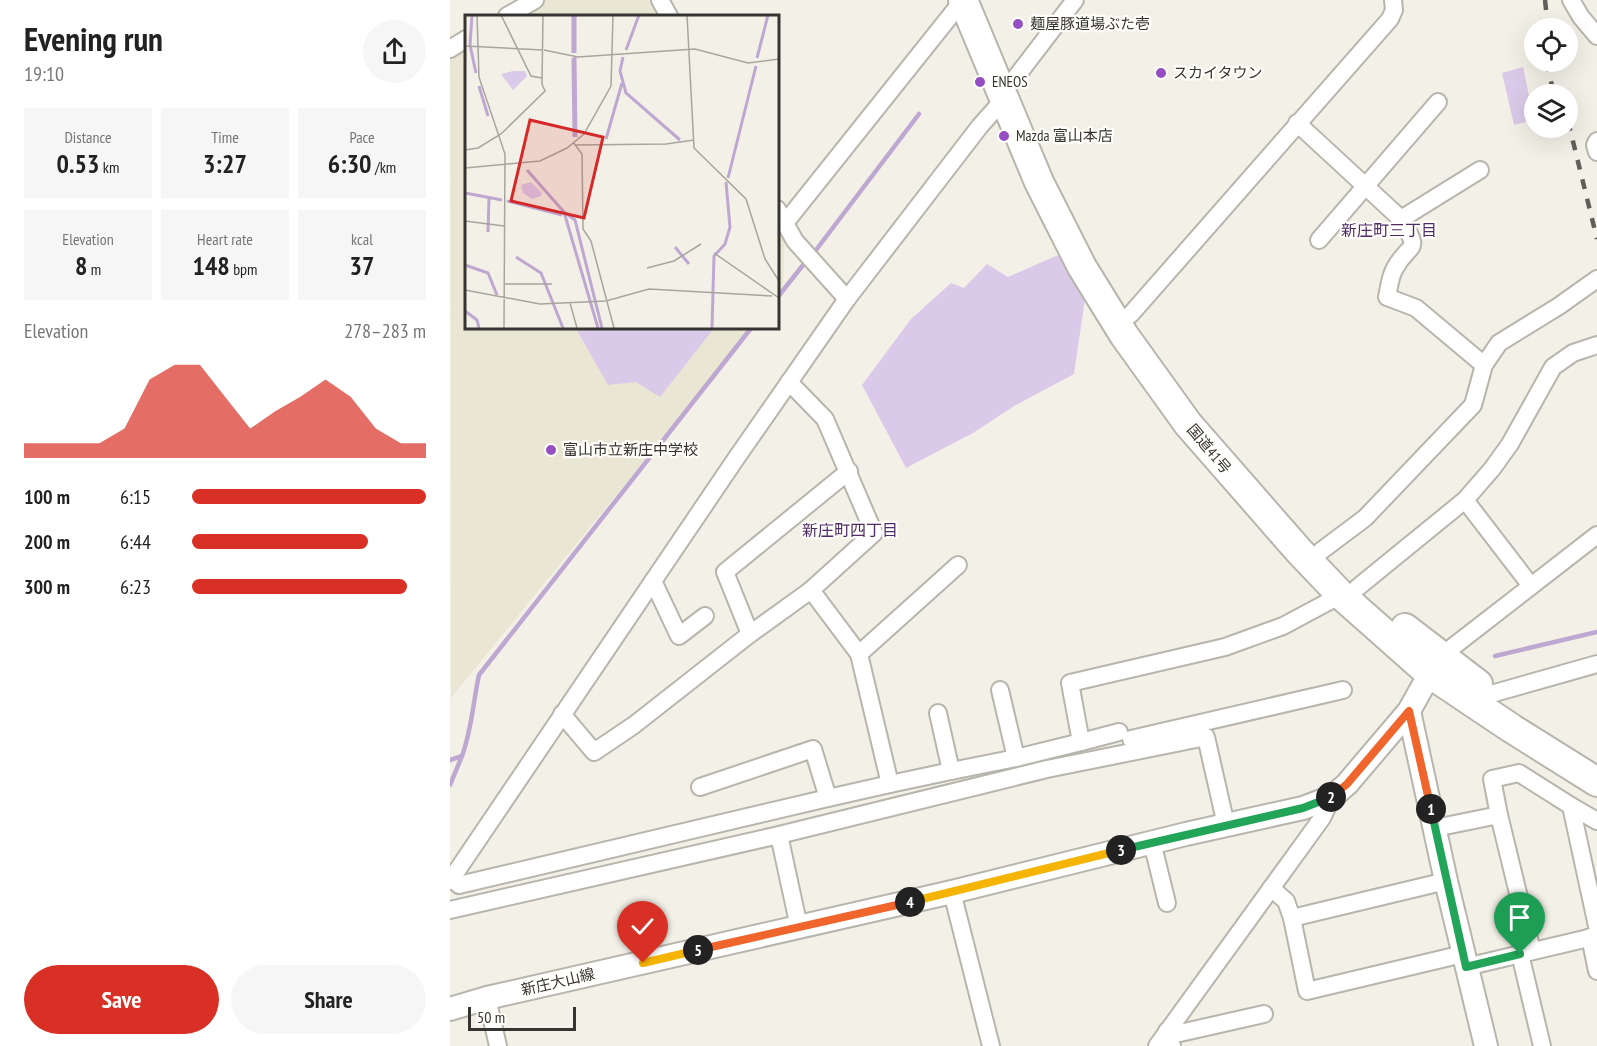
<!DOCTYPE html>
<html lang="en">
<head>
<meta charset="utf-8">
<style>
  body { margin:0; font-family:"PT Sans Narrow","Noto Sans JP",sans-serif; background:#f6f6f6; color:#222; height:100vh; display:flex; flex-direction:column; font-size:22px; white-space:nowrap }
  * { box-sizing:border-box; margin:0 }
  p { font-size:20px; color:#767676 }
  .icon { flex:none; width:33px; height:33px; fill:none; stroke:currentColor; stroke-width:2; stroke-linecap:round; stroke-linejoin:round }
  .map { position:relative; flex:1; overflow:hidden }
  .drawer { display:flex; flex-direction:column; background:#fff; width:450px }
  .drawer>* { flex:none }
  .controls { position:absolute; left:1074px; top:18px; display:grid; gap:12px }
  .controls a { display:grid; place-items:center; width:54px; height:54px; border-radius:50%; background:#fff; box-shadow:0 6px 24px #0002; font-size:30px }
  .scale { position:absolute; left:18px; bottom:15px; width:108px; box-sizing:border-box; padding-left:6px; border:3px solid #353430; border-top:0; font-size:16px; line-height:21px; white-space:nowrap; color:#353430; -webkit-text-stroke:4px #fffefa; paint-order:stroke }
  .pin { position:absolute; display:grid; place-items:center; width:51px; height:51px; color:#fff; margin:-62px -26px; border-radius:50% 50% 50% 0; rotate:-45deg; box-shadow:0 0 6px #0007 }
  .pin .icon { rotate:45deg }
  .km { position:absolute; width:30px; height:30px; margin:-15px; border-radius:50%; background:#222; color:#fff; font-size:16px; line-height:30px; text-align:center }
  .round { display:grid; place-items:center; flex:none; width:63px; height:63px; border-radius:32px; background:#f6f6f6 }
  .head { display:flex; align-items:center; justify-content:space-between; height:102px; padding:0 24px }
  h1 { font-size:33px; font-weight:800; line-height:45px }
  .metrics { display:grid; grid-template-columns:repeat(3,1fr); gap:9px; height:102px; padding:6px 24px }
  .metrics div { display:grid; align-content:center; border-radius:0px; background:#f6f6f6; text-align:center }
  .metrics b { font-size:26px; font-weight:800 }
  .metrics small { font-size:16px; font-weight:400 }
  .metrics p { font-size:16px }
  .chart { height:168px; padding:12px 24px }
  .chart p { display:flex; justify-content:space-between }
  .chart svg { width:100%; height:108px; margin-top:6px; fill:#d93025; opacity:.7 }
  .button { display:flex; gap:12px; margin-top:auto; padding:12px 24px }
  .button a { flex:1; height:69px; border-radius:36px; background:#d93025; color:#fff; font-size:24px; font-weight:800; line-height:69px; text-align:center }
  .button a+a { background:#f6f6f6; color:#222 }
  ul { padding:0 24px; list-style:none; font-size:20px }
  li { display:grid; grid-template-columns:96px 72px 1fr; align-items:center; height:45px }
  li i { height:15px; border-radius:8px; background:#d93025 }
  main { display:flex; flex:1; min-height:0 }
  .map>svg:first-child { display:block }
  .built { fill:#eae6d4 }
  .green { fill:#dbc9e9 }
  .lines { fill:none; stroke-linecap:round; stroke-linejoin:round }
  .stream { stroke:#bea7d1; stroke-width:4.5 }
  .street-casing { stroke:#b7b5ac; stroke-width:20 }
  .secondary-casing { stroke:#b7b5ac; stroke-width:26 }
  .highway-casing { stroke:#b7b5ac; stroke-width:32 }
  .street { stroke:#fff; stroke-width:16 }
  .secondary { stroke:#fff; stroke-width:22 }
  .highway { stroke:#fff; stroke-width:28 }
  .rail { stroke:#615f5a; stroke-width:4.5; stroke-dasharray:10 10; stroke-linecap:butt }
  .split-1-casing { stroke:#fff; stroke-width:12 }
  .split-2-casing { stroke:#fff; stroke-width:12 }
  .split-3-casing { stroke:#fff; stroke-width:12 }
  .split-4-casing { stroke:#fff; stroke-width:12 }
  .split-5-casing { stroke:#fff; stroke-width:12 }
  .split-6-casing { stroke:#fff; stroke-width:12 }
  .split-1 { stroke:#22a559; stroke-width:8 }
  .split-2 { stroke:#f0652b; stroke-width:8 }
  .split-3 { stroke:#22a559; stroke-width:8 }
  .split-4 { stroke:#f5b400; stroke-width:8 }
  .split-5 { stroke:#f0652b; stroke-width:8 }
  .split-6 { stroke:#f5b400; stroke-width:8 }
  .poi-dot { fill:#954fc3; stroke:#fffefa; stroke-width:2 }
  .labels { text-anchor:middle; stroke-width:4.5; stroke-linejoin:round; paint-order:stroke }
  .poi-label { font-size:15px; fill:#353430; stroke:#fffefa; text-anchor:start }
  .street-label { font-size:15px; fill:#353430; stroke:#fffefa }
  .neighbourhood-label { font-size:16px; fill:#4f2d66; stroke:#fffefa }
  .inset-river { fill:none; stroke:#bea7d1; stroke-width:3 }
  .inset-road { fill:none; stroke:#a7a59e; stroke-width:1.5 }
  .view { fill:#d62828; fill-opacity:0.15; stroke:#d62828; stroke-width:3 }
  .inset-edge { fill:none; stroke:#353430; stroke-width:3 }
</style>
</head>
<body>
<main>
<section class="drawer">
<div class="head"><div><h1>Evening run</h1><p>19:10</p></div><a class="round"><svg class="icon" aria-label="share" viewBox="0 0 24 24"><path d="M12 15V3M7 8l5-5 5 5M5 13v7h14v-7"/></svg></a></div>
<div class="metrics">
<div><p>Distance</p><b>0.53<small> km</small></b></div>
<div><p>Time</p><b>3:27</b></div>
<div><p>Pace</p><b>6:30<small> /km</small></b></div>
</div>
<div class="metrics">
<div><p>Elevation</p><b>8<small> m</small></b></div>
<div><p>Heart rate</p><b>148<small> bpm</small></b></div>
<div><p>kcal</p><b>37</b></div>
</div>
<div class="chart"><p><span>Elevation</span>278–283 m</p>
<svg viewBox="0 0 160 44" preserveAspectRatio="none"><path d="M0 44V38L10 38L20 38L30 38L40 32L50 12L60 6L70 6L80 19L90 32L100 25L110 19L120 12L130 19L140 32L150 38L160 38V44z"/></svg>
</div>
<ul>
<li><b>100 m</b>6:15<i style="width:100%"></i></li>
<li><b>200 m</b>6:44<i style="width:75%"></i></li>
<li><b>300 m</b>6:23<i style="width:92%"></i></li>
</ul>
<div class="button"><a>Save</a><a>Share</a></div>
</section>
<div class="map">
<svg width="1147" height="1046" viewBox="0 0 1147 1046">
  <rect width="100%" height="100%" fill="#f3f1e7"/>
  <g class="built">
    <polygon points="88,0 206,0 216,16 58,16"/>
    <polygon points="16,40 16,327 303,327 1,698 0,49"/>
    <polygon points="327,209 335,223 333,291 327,298"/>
  </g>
  <g class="green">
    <polygon points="1073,67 1084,120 1064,125 1052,73"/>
    <polygon points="608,255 635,299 624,374 564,406 523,433 456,468 412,385 461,319 501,283 514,288 537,264 558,277"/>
    <polygon points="125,327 265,327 210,397 186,382 158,385"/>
  </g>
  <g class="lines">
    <g class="stream">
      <polyline points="363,254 469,114"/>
      <polyline points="327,298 357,260"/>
      <polyline points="1045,656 1147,632"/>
      <path d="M0,760L12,756C22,729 23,702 29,675L302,327"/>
      <polyline points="0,785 12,756"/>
    </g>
    <defs>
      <g id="street">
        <polyline points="210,0 219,16"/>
        <polyline points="1121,0 1131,17 1147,36"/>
        <polyline points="57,16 85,0"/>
        <polyline points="0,49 16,39"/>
        <polyline points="563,81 625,0"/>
        <path d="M847,123L951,219C972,254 960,241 945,268C940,276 939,288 937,297L966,308L1034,365"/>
        <polyline points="1147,141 1145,145 1147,152"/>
        <polyline points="327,209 345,241 397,299"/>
        <polyline points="951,219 1030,170"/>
        <polyline points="335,223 513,0"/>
        <polyline points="869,240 988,102"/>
        <polyline points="667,325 681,314 940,19 944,10 943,0"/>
        <polyline points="339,382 375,419 424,533 361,590 409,654"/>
        <polyline points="871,551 915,518 1023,405 1034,365 1049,343 1109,306 1147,279"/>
        <polyline points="203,581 229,636 255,616"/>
        <polyline points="1081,586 1015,500 1042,469 1060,444 1103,367 1123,353 1147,345"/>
        <polyline points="907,588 1015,500"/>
        <polyline points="361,590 300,634 275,572 399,471"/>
        <polyline points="991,656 1147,535"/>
        <polyline points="550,690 566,758 631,742"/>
        <polyline points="1041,694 1147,664"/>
        <polyline points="488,713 501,771 566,758"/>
        <polyline points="112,714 144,752 184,725 300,634"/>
        <polyline points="669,732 631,742 620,683 775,647 833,626 891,595"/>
        <polyline points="681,739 893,690"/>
        <polyline points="501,771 440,784 409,654 508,565"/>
        <polyline points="250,787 363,749 378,798 440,784"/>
        <polyline points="1121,806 1147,821"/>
        <polyline points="1049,815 1042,779 1069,773 1121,806 1147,926"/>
        <polyline points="985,828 1049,815 1082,951"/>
        <polyline points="329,835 597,769 756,737 776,825"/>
        <polyline points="702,842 717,903"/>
        <polyline points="0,875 9,885 378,798"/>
        <polyline points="0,881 285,460 397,299 530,126 555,98"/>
        <polyline points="996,881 842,918 857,991 1013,954"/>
        <polyline points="821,888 836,901 842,918"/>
        <polyline points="502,892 541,1046"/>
        <polyline points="0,910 329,835 349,927"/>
        <polyline points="1140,937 1147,971"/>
        <polyline points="1070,954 1092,1046"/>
        <polyline points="1016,967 1147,936"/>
        <polyline points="37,998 48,1046"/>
        <polyline points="707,1046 872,818 882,797"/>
        <polyline points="722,1046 717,1031 730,1033 814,1014"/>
      </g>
      <g id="secondary">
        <polyline points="959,711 996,881 1036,1046"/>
        <polyline points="0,1009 37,998 502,892 736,834 853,808 882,797 897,784 959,711 988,659"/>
      </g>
      <g id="highway">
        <polyline points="513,0 589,182 632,267 674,335 738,424 849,551 891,595 979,673 1061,728 1147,782"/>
        <polyline points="955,628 1028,684"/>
      </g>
    </defs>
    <use href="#street" class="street-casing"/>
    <use href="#secondary" class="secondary-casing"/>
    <use href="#highway" class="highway-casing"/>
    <use href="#street" class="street"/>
    <use href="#secondary" class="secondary"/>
    <use href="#highway" class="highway"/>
    <g class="rail">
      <polyline points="1095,0 1098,28"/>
      <polyline points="1096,62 1104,94"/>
      <polyline points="1118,121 1147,239"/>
    </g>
  </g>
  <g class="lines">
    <defs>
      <polyline id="split-1" points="981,809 1016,967 1070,954"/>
      <polyline id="split-2" points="881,797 897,784 959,711 981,809"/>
      <polyline id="split-3" points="671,850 853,808 881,797"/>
      <polyline id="split-4" points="460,902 671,850"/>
      <polyline id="split-5" points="248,950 460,902"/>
      <polyline id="split-6" points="193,963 248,950"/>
    </defs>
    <use href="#split-1" class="split-1-casing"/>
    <use href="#split-2" class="split-2-casing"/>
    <use href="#split-3" class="split-3-casing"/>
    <use href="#split-4" class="split-4-casing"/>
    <use href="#split-5" class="split-5-casing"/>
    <use href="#split-6" class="split-6-casing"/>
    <use href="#split-1" class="split-1"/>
    <use href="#split-2" class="split-2"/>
    <use href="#split-3" class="split-3"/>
    <use href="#split-4" class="split-4"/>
    <use href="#split-5" class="split-5"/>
    <use href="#split-6" class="split-6"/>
  </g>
  <g class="poi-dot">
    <circle cx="568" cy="24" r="6"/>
    <circle cx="711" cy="73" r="6"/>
    <circle cx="530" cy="82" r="6"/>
    <circle cx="554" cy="136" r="6"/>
    <circle cx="101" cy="450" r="6"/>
  </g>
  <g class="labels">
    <g class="poi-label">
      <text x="580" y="29">麺屋豚道場ぶた壱</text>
      <text x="723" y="78">スカイタウン</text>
      <text x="542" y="87">ENEOS</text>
      <text x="566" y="141">Mazda 富山本店</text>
      <text x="113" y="455">富山市立新庄中学校</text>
    </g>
    <g class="street-label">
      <text transform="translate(759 449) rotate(50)" y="5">国道41号</text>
      <text transform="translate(108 982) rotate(-13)" y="5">新庄大山線</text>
    </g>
    <g class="neighbourhood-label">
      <text x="939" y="236">新庄町三丁目</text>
      <text x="400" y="536">新庄町四丁目</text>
    </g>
  </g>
  <g transform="translate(15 15)">
    <rect width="314" height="314" fill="#f3f1e7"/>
    <path d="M48,56H60L62,61L48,75L36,59ZM66,167L77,178L76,181L67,184L58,178L56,170Z" fill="#dbc9e9"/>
    <path class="inset-river" d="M7,0L5,30L11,58M108,0V38M110,0V38M161,35L174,0M110,42L111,122M158,42L155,56L161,78L215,125M108,43L109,122M292,43L303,0M14,71L23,101M141,124L157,68M62,155L99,197L133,313M263,163L291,51M0,178L37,185M42,186L97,200M99,197L110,205L137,313M23,217L24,183M210,232L224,249M51,242L76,258L98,313M0,250L23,258L32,280M0,296L12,305L14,313M247,313L249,241L260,229L265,212L261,167"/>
    <path class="inset-road" d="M12,0L14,62L40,139L39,313M36,0L66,61L77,63M222,0L229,133L281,184L300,244L314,266M0,31L78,35M79,35L113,42L230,34L283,48L314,44M108,127L117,139L118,214L126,226L149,313M111,130L201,129L229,125M0,135L13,133L36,119L80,76L77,69L78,0M0,153L75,146L102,133L119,119L146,71L148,0M0,206L39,211M249,238L314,283M182,253L209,246L236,229M40,269H87M0,275L75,289L141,286L184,274L307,281M105,288L112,313"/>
    <path class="view" d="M65,105L138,122L119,203L46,186Z"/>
    <rect width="314" height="314" class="inset-edge"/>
  </g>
</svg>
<div class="controls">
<a><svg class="icon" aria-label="locate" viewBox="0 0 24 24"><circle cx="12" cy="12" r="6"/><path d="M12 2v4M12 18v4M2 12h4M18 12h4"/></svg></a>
<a><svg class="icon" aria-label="layers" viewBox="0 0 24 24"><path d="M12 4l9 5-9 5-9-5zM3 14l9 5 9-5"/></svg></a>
</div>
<div class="scale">50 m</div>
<div class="pin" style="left:1070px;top:954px;background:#1e9e55"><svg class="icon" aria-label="arrive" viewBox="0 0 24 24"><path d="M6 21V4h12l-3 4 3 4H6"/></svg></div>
<div class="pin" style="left:193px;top:963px;background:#d93025"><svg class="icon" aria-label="check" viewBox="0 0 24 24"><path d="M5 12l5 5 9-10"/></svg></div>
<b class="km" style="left:981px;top:809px">1</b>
<b class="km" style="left:881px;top:797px">2</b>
<b class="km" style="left:671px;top:850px">3</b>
<b class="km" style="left:460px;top:902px">4</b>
<b class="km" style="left:248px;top:950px">5</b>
</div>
</main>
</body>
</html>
